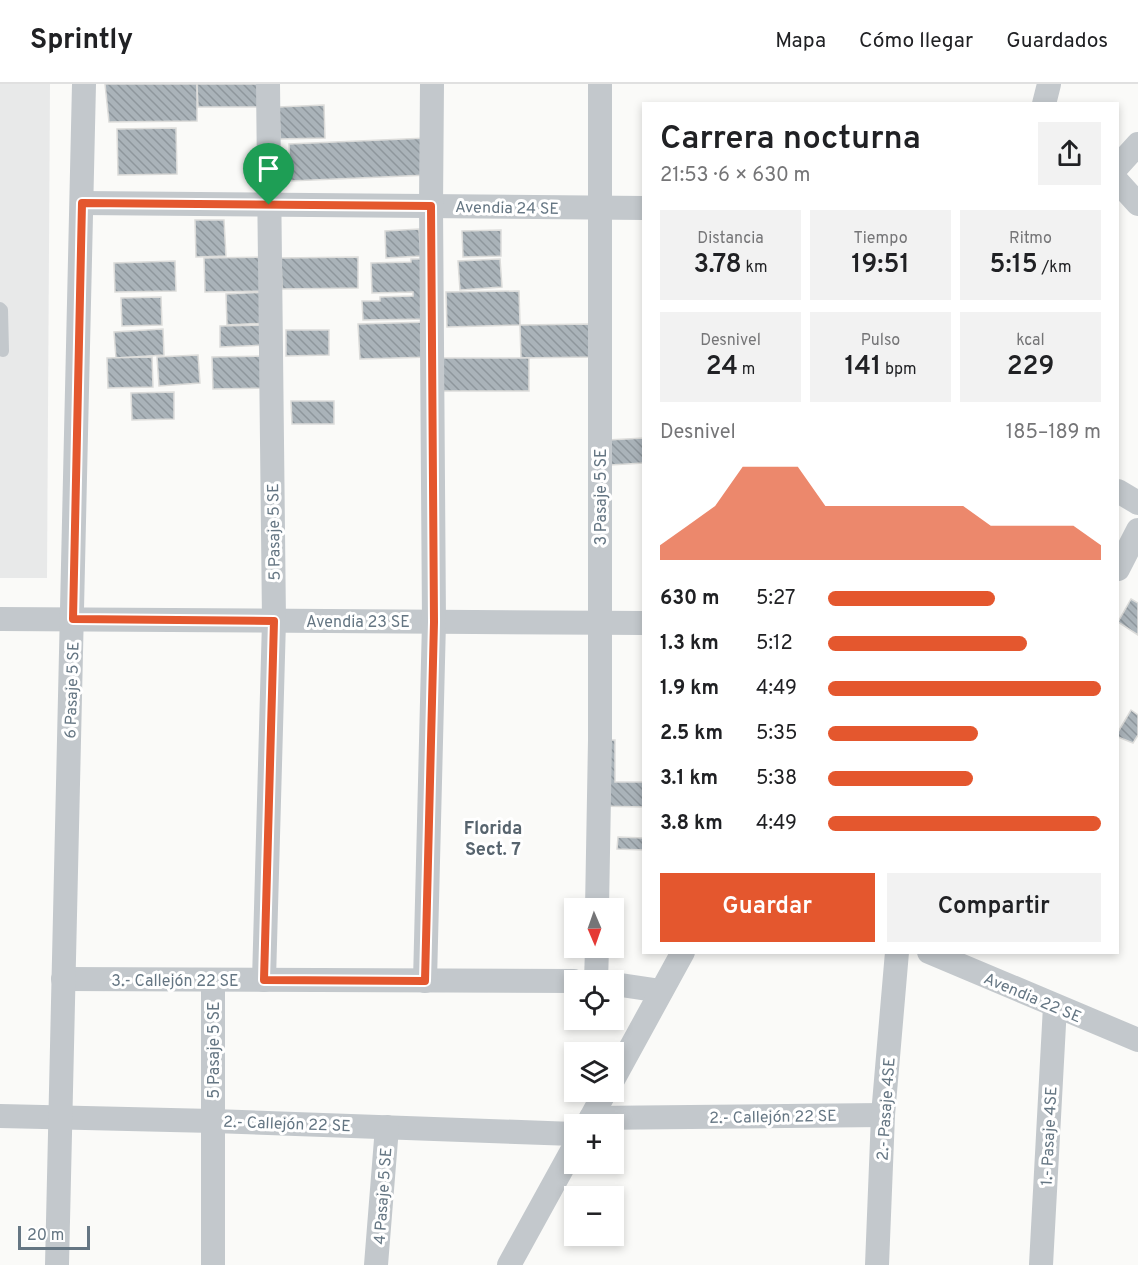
<!DOCTYPE html>
<html lang="es">
<head>
<meta charset="utf-8">
<style>
  body { margin:0; font-family:Overpass,sans-serif; background:#f2f2f2; color:#202124; height:100vh; display:flex; flex-direction:column; font-size:22px; white-space:nowrap }
  * { box-sizing:border-box; margin:0 }
  p { font-size:20px; color:#757577 }
  .icon { flex:none; width:33px; height:33px; fill:none; stroke:currentColor; stroke-width:2; stroke-linecap:round; stroke-linejoin:round }
  .map { position:relative; flex:1; overflow:hidden }
  .drawer { position:absolute; left:642px; top:18px; width:477px; height:852px; display:flex; flex-direction:column; background:#fff; border-radius:0px; box-shadow:0 3px 9px #0003 }
  .drawer>* { flex:none }
  .needle { width:39px; rotate:178deg }
  .tools { position:absolute; left:564px; top:814px; display:grid; gap:12px }
  .tools a { display:grid; place-items:center; width:60px; height:60px; border-radius:0px; background:#fff; box-shadow:0 3px 9px #0003; font-size:30px }
  .scale { position:absolute; left:18px; bottom:15px; width:72px; box-sizing:border-box; padding-left:6px; border:3px solid #657683; border-top:0; font-size:16px; line-height:21px; white-space:nowrap; color:#657683; -webkit-text-stroke:4px #fff; paint-order:stroke }
  .pin { position:absolute; display:grid; place-items:center; width:51px; height:51px; color:#fff; margin:-62px -26px; border-radius:50% 50% 50% 0; rotate:-45deg; box-shadow:0 0 6px #0007 }
  .pin .icon { rotate:45deg }
  .round { display:grid; place-items:center; flex:none; width:63px; height:63px; border-radius:0px; background:#f2f2f2 }
  .overview { display:flex; align-items:center; justify-content:space-between; height:102px; padding:0 18px }
  h1 { font-size:33px; font-weight:600; line-height:45px }
  .metrics { display:grid; grid-template-columns:repeat(3,1fr); gap:9px; height:102px; padding:6px 18px }
  .metrics div { display:grid; align-content:center; border-radius:0px; background:#f2f2f2; text-align:center }
  .metrics b { font-size:26px; font-weight:600 }
  .metrics small { font-size:16px; font-weight:400 }
  .metrics p { font-size:16px }
  .chart { height:168px; padding:12px 18px }
  .chart p { display:flex; justify-content:space-between }
  .chart svg { width:100%; height:108px; margin-top:6px; fill:#e4572e; opacity:.7 }
  .primary-button { display:flex; gap:12px; margin-top:auto; padding:12px 18px }
  .primary-button a { flex:1; height:69px; border-radius:0px; background:#e4572e; color:#fff; font-size:24px; font-weight:600; line-height:69px; text-align:center }
  .primary-button a+a { background:#f2f2f2; color:#202124 }
  ul { padding:0 18px; list-style:none; font-size:20px }
  li { display:grid; grid-template-columns:96px 72px 1fr; align-items:center; height:45px }
  li i { height:15px; border-radius:8px; background:#e4572e }
  header { display:flex; align-items:center; gap:36px; box-sizing:border-box; height:84px; padding:0 30px; background:#fff; border-bottom:2px solid #e0e0e0 }
  header strong { font-size:28px }
  nav { display:flex; gap:33px; margin-inline-start:auto; font-size:21px }
  .map>svg:first-child { display:block }
  .built { fill:#e8e9e9 }
  .building { fill:url(#building-back-hatch); stroke:#dcdcda; stroke-width:1.5 }
  .lines { fill:none; stroke-linecap:round; stroke-linejoin:round }
  .service { stroke:#c3c8cc; stroke-width:12 }
  .minor { stroke:#c3c8cc; stroke-width:24 }
  .route-casing { stroke:#fff; stroke-width:12 }
  .route { stroke:#e4572e; stroke-width:8 }
  .labels { text-anchor:middle; stroke-width:6; stroke-linejoin:round; paint-order:stroke }
  .street-label { font-size:16px; fill:#657683; stroke:#fff }
  .neighbourhood-label { font-size:18px; font-weight:bold; fill:#57646e; stroke:#fff }
</style>
</head>
<body>
<header>
<strong>Sprintly</strong>
<nav><a>Mapa</a><a>Cómo llegar</a><a>Guardados</a></nav>
</header>
<div class="map">
<svg width="1138" height="1181" viewBox="0 0 1138 1181">
  <defs>
    <pattern id="building-back-hatch" width="6" height="6" patternUnits="userSpaceOnUse" patternTransform="scale(1.5)"><rect width="6" height="6" fill="#aab3b9"/><path d="M-1 5l2 2M0 0l6 6M5-1l2 2" fill="none" stroke="#8e969c"/></pattern>
  </defs>
  <rect width="100%" height="100%" fill="#fafaf8"/>
  <polygon class="built" points="0,0 50,0 47,494 0,494"/>
  <g class="building">
    <polygon points="105,0 197,0 197,37 109,38"/>
    <polygon points="197,0 268,0 268,23 198,23"/>
    <polygon points="324,21 325,54 280,55 279,23"/>
    <polygon points="176,44 177,90 118,91 117,45"/>
    <polygon points="427,54 428,91 290,97 289,60"/>
    <polygon points="195,136 224,136 226,172 196,173"/>
    <polygon points="419,145 421,172 386,174 385,147"/>
    <polygon points="501,146 501,172 463,173 462,147"/>
    <polygon points="266,173 267,207 205,208 204,174"/>
    <polygon points="358,173 358,204 282,205 281,174"/>
    <polygon points="411,175 430,175 431,235 363,236 362,217 380,217 380,213 413,212 413,208 372,209 371,179 411,178"/>
    <polygon points="500,175 502,203 460,206 458,177"/>
    <polygon points="175,177 176,207 115,208 114,179"/>
    <polygon points="519,207 520,241 447,243 446,208"/>
    <polygon points="268,208 269,239 227,241 226,210"/>
    <polygon points="161,213 162,241 122,242 121,214"/>
    <polygon points="429,238 431,273 360,275 358,240"/>
    <polygon points="591,240 591,273 521,274 520,241"/>
    <polygon points="264,241 265,261 220,263 220,242"/>
    <polygon points="163,245 164,271 116,274 114,248"/>
    <polygon points="286,246 329,246 329,271 286,272"/>
    <polygon points="198,271 200,299 159,302 157,273"/>
    <polygon points="266,272 266,304 213,305 212,273"/>
    <polygon points="152,273 153,303 108,304 107,274"/>
    <rect x="443" y="274" width="86" height="33"/>
    <polygon points="174,308 174,335 132,336 131,309"/>
    <polygon points="291,317 334,317 334,340 292,340"/>
    <polygon points="644,354 644,379 610,381 608,356"/>
    <polygon points="1131,515 1138,519 1138,551 1118,538"/>
    <polygon points="1131,626 1138,631 1138,651 1133,659 1118,653 1118,648"/>
    <polygon points="600,656 615,656 615,698 644,698 644,723 599,722"/>
    <polygon points="618,753 644,754 644,766 617,765"/>
  </g>
  <g class="lines">
    <polyline class="service" points="0,224 2,226 3,267"/>
    <g class="minor">
      <polyline points="1044,20 1049,0"/>
      <polyline points="1118,82 1138,60"/>
      <polyline points="1118,98 1138,120"/>
      <polyline points="82,119 644,124"/>
      <polyline points="1118,407 1138,419"/>
      <polyline points="1118,485 1138,446"/>
      <polyline points="0,535 644,539"/>
      <polyline points="597,825 600,656 600,0"/>
      <polyline points="929,868 1138,956"/>
      <polyline points="63,895 574,897"/>
      <polyline points="264,896 274,537 268,0"/>
      <polyline points="425,897 434,538 431,122 432,0"/>
      <polyline points="596,897 597,864"/>
      <polyline points="614,900 661,907"/>
      <polyline points="614,994 683,868"/>
      <polyline points="0,1032 213,1037 574,1050"/>
      <polyline points="591,1034 883,1031"/>
      <polyline points="587,1041 605,1008"/>
      <polyline points="57,1181 84,0"/>
      <polyline points="213,1181 213,896"/>
      <polyline points="376,1181 387,1043"/>
      <polyline points="509,1181 574,1063"/>
      <polyline points="877,1181 883,1031 897,868"/>
      <polyline points="1041,1181 1055,922"/>
    </g>
  </g>
  <g class="lines">
    <defs>
      <polygon id="route" points="82,119 431,122 434,538 425,897 264,896 274,537 73,535"/>
    </defs>
    <use href="#route" class="route-casing"/>
    <use href="#route" class="route"/>
  </g>
  <g class="labels">
    <g class="street-label">
      <text transform="translate(507 123) rotate(1)" y="6">Avendia 24 SE</text>
      <text transform="translate(600 413) rotate(-90)" y="6">3 Pasaje 5 SE</text>
      <text transform="translate(273 448) rotate(-91)" y="6">5 Pasaje 5 SE</text>
      <text x="358" y="543">Avendia 23 SE</text>
      <text transform="translate(71 606) rotate(-88)" y="6">6 Pasaje 5 SE</text>
      <text x="175" y="902">3.- Callejón 22 SE</text>
      <text transform="translate(1033 913) rotate(23)" y="6">Avendia 22 SE</text>
      <text transform="translate(213 966) rotate(-90)" y="6">5 Pasaje 5 SE</text>
      <text transform="translate(885 1025) rotate(-86)" y="6">2.- Pasaje 4SE</text>
      <text transform="translate(773 1032) rotate(-1)" y="6">2.- Callejón 22 SE</text>
      <text transform="translate(287 1039) rotate(2)" y="6">2.- Callejón 22 SE</text>
      <text transform="translate(1048 1052) rotate(-87)" y="6">1.- Pasaje 4SE</text>
      <text transform="translate(382 1112) rotate(-86)" y="6">4 Pasaje 5 SE</text>
    </g>
    <g class="neighbourhood-label">
      <text x="493" y="750">Florida<tspan x="493" dy="21">Sect. 7</tspan></text>
    </g>
  </g>
</svg>
<div class="tools">
<a><svg class="needle" viewBox="-14 -14 28 28"><path d="M0-13l5 13h-10z" fill="#e53935"/><path d="M0 13l5-13h-10z" fill="#757577"/></svg></a>
<a><svg class="icon" aria-label="locate" viewBox="0 0 24 24"><circle cx="12" cy="12" r="6"/><path d="M12 2v4M12 18v4M2 12h4M18 12h4"/></svg></a>
<a><svg class="icon" aria-label="layers" viewBox="0 0 24 24"><path d="M12 4l9 5-9 5-9-5zM3 14l9 5 9-5"/></svg></a>
<a>+</a>
<a>−</a>
</div>
<div class="scale">20 m</div>
<div class="pin" style="left:269px;top:121px;background:#1e9e55"><svg class="icon" aria-label="arrive" viewBox="0 0 24 24"><path d="M6 21V4h12l-3 4 3 4H6"/></svg></div>
<section class="drawer">
<div class="overview"><div><h1>Carrera nocturna</h1><p>21:53 · 6 × 630 m</p></div><a class="round"><svg class="icon" aria-label="share" viewBox="0 0 24 24"><path d="M12 15V3M7 8l5-5 5 5M5 13v7h14v-7"/></svg></a></div>
<div class="metrics">
<div><p>Distancia</p><b>3.78<small> km</small></b></div>
<div><p>Tiempo</p><b>19:51</b></div>
<div><p>Ritmo</p><b>5:15<small> /km</small></b></div>
</div>
<div class="metrics">
<div><p>Desnivel</p><b>24<small> m</small></b></div>
<div><p>Pulso</p><b>141<small> bpm</small></b></div>
<div><p>kcal</p><b>229</b></div>
</div>
<div class="chart"><p><span>Desnivel</span>185–189 m</p>
<svg viewBox="0 0 160 44" preserveAspectRatio="none"><path d="M0 44V38L10 30L20 22L30 6L40 6L50 6L60 22L70 22L80 22L90 22L100 22L110 22L120 30L130 30L140 30L150 30L160 38V44z"/></svg>
</div>
<ul>
<li><b>630 m</b>5:27<i style="width:61%"></i></li>
<li><b>1.3 km</b>5:12<i style="width:73%"></i></li>
<li><b>1.9 km</b>4:49<i style="width:100%"></i></li>
<li><b>2.5 km</b>5:35<i style="width:55%"></i></li>
<li><b>3.1 km</b>5:38<i style="width:53%"></i></li>
<li><b>3.8 km</b>4:49<i style="width:100%"></i></li>
</ul>
<div class="primary-button"><a>Guardar</a><a>Compartir</a></div>
</section>
</div>
</body>
</html>
